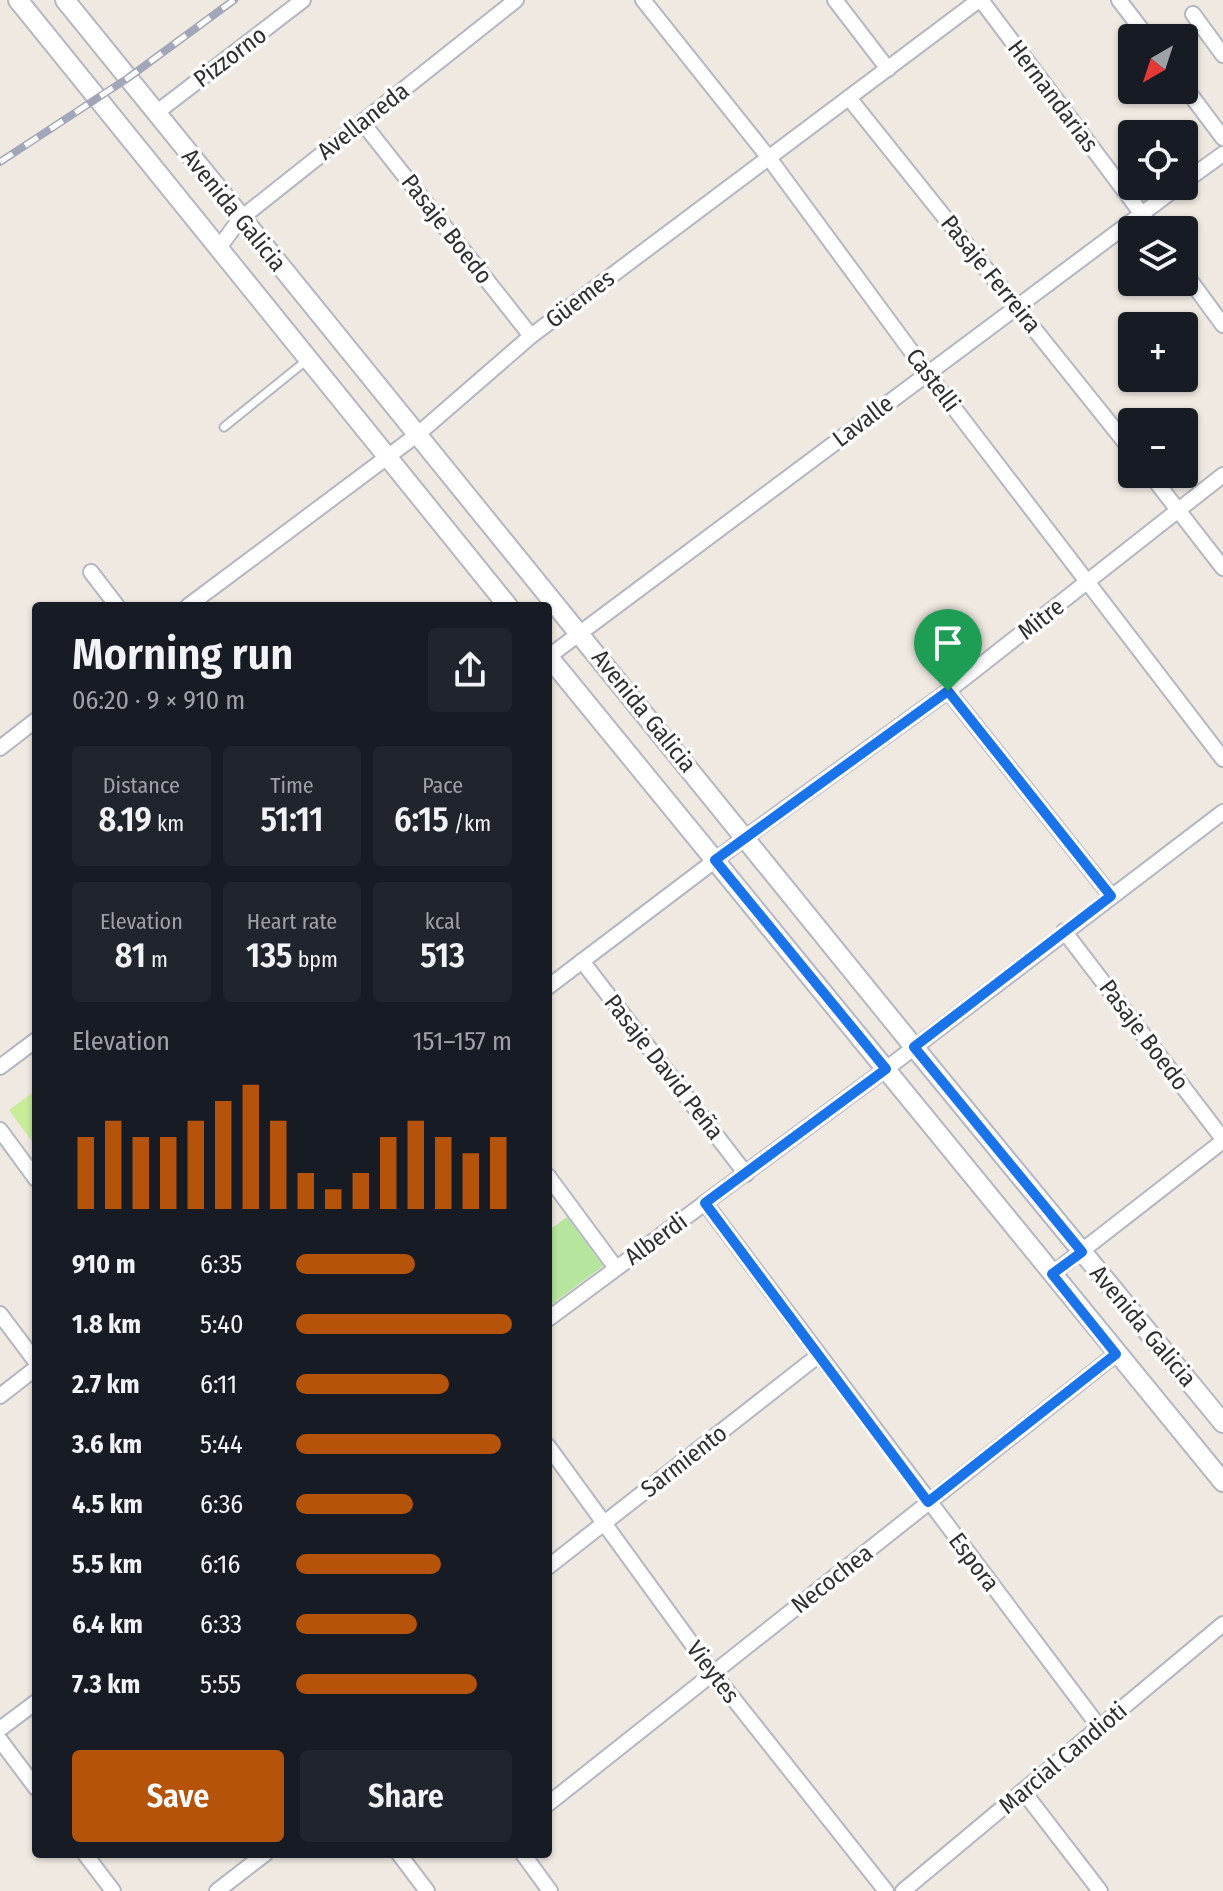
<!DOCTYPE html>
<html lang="en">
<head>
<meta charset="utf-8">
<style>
  body { margin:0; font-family:"Fira Sans Condensed",sans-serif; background:#20242c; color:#f1f3f6; height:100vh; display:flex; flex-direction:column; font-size:30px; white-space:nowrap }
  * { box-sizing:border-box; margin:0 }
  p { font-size:26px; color:#9ea1a6 }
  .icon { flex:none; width:44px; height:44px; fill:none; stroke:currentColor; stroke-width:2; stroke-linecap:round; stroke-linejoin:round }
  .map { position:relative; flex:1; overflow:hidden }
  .details { position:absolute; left:32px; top:602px; width:520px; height:1256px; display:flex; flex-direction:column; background:#171b24; border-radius:8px; box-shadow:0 2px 6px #0004 }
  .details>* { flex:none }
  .needle { width:52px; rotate:219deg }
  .fabs { position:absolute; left:1118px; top:24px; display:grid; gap:16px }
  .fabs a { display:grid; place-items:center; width:80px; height:80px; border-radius:8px; background:#171b24; box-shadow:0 2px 6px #0004; font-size:40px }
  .pin { position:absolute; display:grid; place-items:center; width:68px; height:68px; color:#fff; margin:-82px -34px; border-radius:50% 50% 50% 0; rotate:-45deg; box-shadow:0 0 8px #0007 }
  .pin .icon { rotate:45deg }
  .round { display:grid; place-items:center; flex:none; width:84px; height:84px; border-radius:8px; background:#20242c }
  .head { display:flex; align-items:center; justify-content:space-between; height:136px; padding:0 40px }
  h1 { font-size:44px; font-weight:600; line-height:60px }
  .figures { display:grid; grid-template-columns:repeat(3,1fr); gap:12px; height:136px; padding:8px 40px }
  .figures div { display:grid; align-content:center; border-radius:8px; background:#20242c; text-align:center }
  .figures b { font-size:34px; font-weight:600 }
  .figures small { font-size:22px; font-weight:400 }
  .figures p { font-size:22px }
  .chart { height:224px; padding:16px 40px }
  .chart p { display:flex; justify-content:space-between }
  .chart svg { width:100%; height:144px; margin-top:8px; stroke:#b45309; stroke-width:6 }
  .button { display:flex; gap:16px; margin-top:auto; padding:16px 40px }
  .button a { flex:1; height:92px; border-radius:8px; background:#b45309; color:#fff; font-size:32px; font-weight:600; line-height:92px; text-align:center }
  .button a+a { background:#20242c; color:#f1f3f6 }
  ul { padding:0 40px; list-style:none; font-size:26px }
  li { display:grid; grid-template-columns:128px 96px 1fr; align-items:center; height:60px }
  li i { height:20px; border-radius:10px; background:#b45309 }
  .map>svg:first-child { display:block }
  .green { fill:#b6e59e }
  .pitch { fill:#c9ec9a }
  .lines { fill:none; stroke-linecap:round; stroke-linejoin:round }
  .lane-casing { stroke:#b4b7c1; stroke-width:11 }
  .street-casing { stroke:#b4b7c1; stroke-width:18 }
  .secondary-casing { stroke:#b4b7c1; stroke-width:22 }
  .lane { stroke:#fff; stroke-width:7 }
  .street { stroke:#fff; stroke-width:14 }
  .secondary { stroke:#fff; stroke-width:18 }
  .rail-casing { stroke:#a3a6b8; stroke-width:8 }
  .rail { stroke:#fff; stroke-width:5; stroke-dasharray:15; stroke-linecap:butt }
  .route-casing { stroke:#fff; stroke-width:16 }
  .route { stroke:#1a73e8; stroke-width:10 }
  .labels { text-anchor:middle; stroke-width:7; stroke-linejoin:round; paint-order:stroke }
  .street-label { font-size:24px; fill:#2e2e2e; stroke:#fff }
</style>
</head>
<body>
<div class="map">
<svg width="1223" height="1891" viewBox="0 0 1223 1891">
  <rect width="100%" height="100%" fill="#efe9e1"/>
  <polygon class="green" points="567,1217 603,1266 548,1307 548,1231"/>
  <polygon class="pitch" points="36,1090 36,1147 9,1110"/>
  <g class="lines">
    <defs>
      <polyline id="lane" points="224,427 307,360"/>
      <g id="street">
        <polyline points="643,0 769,158 928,374 1223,759"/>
        <polyline points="835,0 888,69"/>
        <polyline points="981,0 1154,230"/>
        <polyline points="1119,0 1148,38"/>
        <polyline points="1193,14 1223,55"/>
        <polyline points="1184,86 1223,138"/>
        <polyline points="849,98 1132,451"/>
        <polyline points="156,113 303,0"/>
        <polyline points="362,122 531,336"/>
        <polyline points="1184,182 1223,154"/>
        <polyline points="218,249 240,219 516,0"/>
        <polyline points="1184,272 1223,325"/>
        <polyline points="1150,474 1223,568"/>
        <polyline points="91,572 117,606"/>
        <polyline points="188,606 418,434 531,336 979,0"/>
        <polyline points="548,657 1179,186"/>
        <polyline points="948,691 1111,896"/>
        <polyline points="0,748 36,720"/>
        <polyline points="1064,931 1223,1139"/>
        <polyline points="582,961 746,1174"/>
        <polyline points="548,987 746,837 948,691 1223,475"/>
        <polyline points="0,1067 36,1040"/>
        <polyline points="0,1130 36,1179"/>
        <polyline points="548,1176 616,1268"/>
        <polyline points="705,1203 1100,1728"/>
        <polyline points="1052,1274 1223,1141"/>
        <polyline points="0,1314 36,1362"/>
        <polyline points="548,1319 886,1069 1223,812"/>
        <polyline points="0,1396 36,1368"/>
        <polyline points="548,1446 713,1673 886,1891"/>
        <polyline points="548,1567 819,1355"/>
        <polyline points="0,1729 36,1702"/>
        <polyline points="0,1740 36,1788"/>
        <polyline points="1023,1791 1100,1891"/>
        <polyline points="548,1804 1116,1354"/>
        <polyline points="85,1854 113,1891"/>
        <polyline points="399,1854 427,1891"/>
        <polyline points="523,1854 550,1891"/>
        <polyline points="217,1891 265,1854"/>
        <polyline points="903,1891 1223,1624"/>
      </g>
      <g id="secondary">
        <polyline points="18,0 508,606"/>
        <polyline points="65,0 914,1047 1223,1423"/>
        <polyline points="548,656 1223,1482"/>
      </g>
    </defs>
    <use href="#lane" class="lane-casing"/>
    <use href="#street" class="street-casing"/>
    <use href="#secondary" class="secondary-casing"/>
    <use href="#lane" class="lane"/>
    <use href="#street" class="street"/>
    <use href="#secondary" class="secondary"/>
    <defs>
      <polyline id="rail" points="0,162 128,78 234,0"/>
    </defs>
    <use href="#rail" class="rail-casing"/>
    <use href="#rail" class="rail"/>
  </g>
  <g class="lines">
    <defs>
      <polygon id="route" points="948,691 1111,896 914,1047 1082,1252 1052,1274 1116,1354 928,1502 705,1203 886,1069 715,860"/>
    </defs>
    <use href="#route" class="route-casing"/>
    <use href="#route" class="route"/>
  </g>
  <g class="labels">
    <g class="street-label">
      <text transform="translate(230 57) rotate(-37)" y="8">Pizzorno</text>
      <text transform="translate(1053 96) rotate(53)" y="8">Hernandarias</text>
      <text transform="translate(363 121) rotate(-38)" y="8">Avellaneda</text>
      <text transform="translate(234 210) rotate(51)" y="8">Avenida Galicia</text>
      <text transform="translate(447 229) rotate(52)" y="8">Pasaje Boedo</text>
      <text transform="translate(991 274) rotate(51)" y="8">Pasaje Ferreira</text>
      <text transform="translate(580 299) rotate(-37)" y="8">Güemes</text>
      <text transform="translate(933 380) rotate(53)" y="8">Castelli</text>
      <text transform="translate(863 421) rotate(-37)" y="8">Lavalle</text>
      <text transform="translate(1041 619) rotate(-38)" y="8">Mitre</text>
      <text transform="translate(644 711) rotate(51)" y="8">Avenida Galicia</text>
      <text transform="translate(1144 1035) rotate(53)" y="8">Pasaje Boedo</text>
      <text transform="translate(664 1067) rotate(52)" y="8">Pasaje David Peña</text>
      <text transform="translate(656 1239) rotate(-36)" y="8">Alberdi</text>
      <text transform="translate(1143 1326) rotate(50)" y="8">Avenida Galicia</text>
      <text transform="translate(684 1461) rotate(-38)" y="8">Sarmiento</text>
      <text transform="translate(974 1562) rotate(53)" y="8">Espora</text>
      <text transform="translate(832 1579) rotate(-38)" y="8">Necochea</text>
      <text transform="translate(713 1672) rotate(53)" y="8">Vieytes</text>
      <text transform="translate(1063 1758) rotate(-40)" y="8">Marcial Candioti</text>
    </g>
  </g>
</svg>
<div class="fabs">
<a><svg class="needle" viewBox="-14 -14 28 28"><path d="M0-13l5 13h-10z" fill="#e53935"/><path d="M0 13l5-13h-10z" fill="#9ea1a6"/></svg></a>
<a><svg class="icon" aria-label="locate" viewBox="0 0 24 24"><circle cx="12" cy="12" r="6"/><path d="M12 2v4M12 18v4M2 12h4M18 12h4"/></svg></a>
<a><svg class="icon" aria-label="layers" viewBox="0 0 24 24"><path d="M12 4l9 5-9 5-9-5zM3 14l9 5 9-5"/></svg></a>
<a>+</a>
<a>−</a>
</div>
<div class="pin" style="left:948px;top:691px;background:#1e9e55"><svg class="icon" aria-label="arrive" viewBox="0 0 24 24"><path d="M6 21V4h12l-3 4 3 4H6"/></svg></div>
<section class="details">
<div class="head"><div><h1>Morning run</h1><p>06:20 · 9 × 910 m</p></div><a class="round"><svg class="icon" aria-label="share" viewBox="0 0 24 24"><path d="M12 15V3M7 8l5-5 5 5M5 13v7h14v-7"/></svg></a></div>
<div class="figures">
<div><p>Distance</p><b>8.19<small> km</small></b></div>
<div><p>Time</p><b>51:11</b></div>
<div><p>Pace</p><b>6:15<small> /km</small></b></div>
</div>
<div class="figures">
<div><p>Elevation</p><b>81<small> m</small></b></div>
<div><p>Heart rate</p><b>135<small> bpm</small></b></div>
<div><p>kcal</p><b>513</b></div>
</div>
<div class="chart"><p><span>Elevation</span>151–157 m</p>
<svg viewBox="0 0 160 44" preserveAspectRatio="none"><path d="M5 44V22M15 44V17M25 44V22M35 44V22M45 44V17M55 44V11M65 44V6M75 44V17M85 44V33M95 44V38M105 44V33M115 44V22M125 44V17M135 44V22M145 44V27M155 44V22"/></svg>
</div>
<ul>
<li><b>910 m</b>6:35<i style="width:55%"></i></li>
<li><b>1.8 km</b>5:40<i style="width:100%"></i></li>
<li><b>2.7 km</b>6:11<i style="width:71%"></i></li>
<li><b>3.6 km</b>5:44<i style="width:95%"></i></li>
<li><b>4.5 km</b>6:36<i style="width:54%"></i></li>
<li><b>5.5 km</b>6:16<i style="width:67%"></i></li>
<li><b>6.4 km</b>6:33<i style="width:56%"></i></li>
<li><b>7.3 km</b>5:55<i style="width:84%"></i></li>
</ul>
<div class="button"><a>Save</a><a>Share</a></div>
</section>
</div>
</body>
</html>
